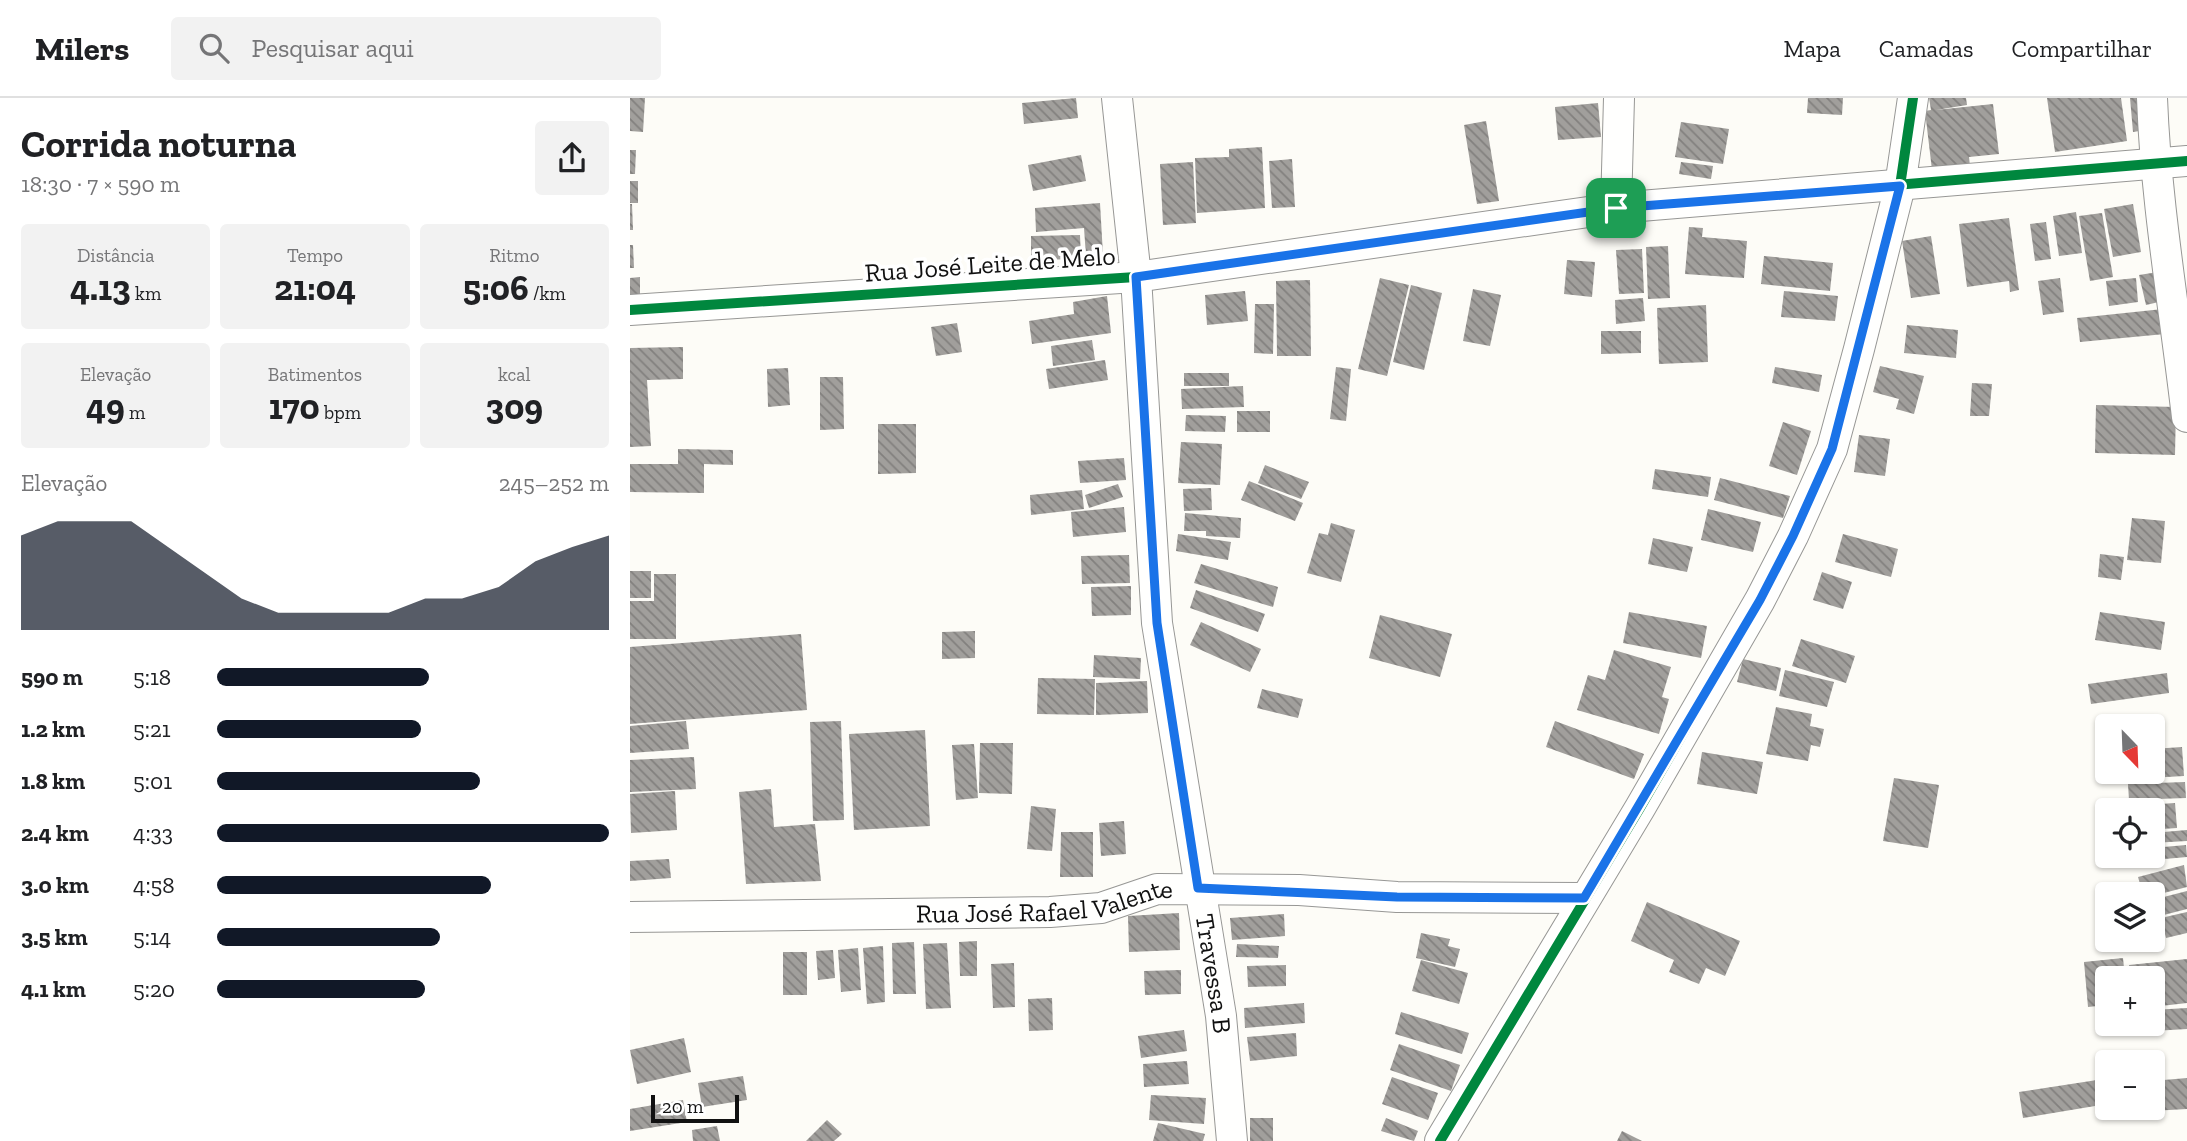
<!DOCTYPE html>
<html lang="pt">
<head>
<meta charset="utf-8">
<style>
  body { margin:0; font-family:"Zilla Slab",serif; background:#f2f2f2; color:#202124; height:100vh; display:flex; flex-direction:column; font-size:26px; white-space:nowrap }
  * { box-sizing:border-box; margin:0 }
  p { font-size:23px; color:#757577 }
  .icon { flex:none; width:38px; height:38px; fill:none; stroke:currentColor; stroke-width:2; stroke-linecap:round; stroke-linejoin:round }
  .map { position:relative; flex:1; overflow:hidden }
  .details { display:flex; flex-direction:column; background:#fff; width:630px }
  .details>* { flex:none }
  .needle { width:46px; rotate:157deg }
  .buttons { position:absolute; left:1465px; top:616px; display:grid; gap:14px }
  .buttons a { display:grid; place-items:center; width:70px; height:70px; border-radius:7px; background:#fff; box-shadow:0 2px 5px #0004; font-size:35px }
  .scale { position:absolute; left:21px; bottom:18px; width:88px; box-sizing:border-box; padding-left:7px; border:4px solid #111; border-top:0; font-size:19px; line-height:24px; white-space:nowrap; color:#111; -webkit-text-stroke:5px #fff; paint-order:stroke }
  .pin { position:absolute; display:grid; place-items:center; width:60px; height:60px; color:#fff; margin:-30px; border-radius:14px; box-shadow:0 4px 10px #0006 }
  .round { display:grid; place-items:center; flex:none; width:74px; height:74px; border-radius:7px; background:#f2f2f2 }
  .overview { display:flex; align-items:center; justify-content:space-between; height:119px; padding:0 21px }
  h1 { font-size:38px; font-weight:700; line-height:52px }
  .figures { display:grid; grid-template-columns:repeat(3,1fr); gap:10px; height:119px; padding:7px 21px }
  .figures div { display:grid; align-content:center; border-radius:7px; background:#f2f2f2; text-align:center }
  .figures b { font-size:35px; font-weight:700 }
  .figures small { font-size:19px; font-weight:400 }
  .figures p { font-size:19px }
  .chart { height:196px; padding:14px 21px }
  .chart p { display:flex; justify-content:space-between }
  .chart svg { width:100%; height:126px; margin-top:7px; fill:#111827; opacity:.7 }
  ul { padding:0 21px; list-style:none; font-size:23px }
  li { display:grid; grid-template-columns:112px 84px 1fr; align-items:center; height:52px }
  li i { height:18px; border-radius:9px; background:#111827 }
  header { display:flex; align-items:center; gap:42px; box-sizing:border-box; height:98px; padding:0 35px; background:#fff; border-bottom:2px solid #e0e0e0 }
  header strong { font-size:33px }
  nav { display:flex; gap:38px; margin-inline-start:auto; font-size:24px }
  .search { width:490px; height:63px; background:#f2f2f2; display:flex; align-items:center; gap:18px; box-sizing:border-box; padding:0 24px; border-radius:7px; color:#757577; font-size:26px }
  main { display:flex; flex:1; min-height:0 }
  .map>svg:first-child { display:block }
  .building { fill:url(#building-back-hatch) }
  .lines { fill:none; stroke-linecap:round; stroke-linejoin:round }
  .street-casing { stroke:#979795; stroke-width:32 }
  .street { stroke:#fffffe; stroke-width:30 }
  .cycleway-casing { stroke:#fff; stroke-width:15 }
  .cycleway { stroke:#00873e; stroke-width:10 }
  .route-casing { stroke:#fff; stroke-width:14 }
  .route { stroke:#1a73e8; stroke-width:9 }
  .labels { text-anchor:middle; stroke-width:7; stroke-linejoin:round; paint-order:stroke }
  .street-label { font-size:26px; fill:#111; stroke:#fff }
</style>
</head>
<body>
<header>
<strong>Milers</strong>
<div class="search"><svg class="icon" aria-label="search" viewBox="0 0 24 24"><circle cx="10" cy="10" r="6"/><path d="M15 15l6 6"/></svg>Pesquisar aqui</div>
<nav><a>Mapa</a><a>Camadas</a><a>Compartilhar</a></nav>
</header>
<main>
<section class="details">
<div class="overview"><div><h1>Corrida noturna</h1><p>18:30 · 7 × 590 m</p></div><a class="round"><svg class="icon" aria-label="share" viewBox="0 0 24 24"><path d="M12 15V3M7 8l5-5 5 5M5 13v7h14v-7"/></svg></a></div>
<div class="figures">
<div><p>Distância</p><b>4.13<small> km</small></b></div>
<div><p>Tempo</p><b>21:04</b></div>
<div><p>Ritmo</p><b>5:06<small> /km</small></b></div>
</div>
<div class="figures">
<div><p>Elevação</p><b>49<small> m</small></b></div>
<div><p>Batimentos</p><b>170<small> bpm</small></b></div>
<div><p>kcal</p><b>309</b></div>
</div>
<div class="chart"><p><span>Elevação</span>245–252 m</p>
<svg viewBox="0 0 160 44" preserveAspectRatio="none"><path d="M0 44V11L10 6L20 6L30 6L40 15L50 24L60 33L70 38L80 38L90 38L100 38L110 33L120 33L130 29L140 20L150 15L160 11V44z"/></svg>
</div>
<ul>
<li><b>590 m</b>5:18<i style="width:54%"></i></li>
<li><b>1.2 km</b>5:21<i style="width:52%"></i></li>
<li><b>1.8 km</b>5:01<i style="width:67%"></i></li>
<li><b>2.4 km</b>4:33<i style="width:100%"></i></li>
<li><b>3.0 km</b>4:58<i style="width:70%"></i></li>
<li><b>3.5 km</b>5:14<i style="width:57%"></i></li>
<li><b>4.1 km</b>5:20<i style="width:53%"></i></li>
</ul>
</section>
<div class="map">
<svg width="1557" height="1043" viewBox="0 0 1557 1043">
  <defs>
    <pattern id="building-back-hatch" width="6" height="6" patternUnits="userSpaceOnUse" patternTransform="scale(1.75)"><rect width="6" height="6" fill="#a19f9c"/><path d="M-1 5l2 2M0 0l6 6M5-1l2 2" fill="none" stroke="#82807e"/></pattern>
  </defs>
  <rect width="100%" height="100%" fill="#fdfcf7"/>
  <g class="building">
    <polygon points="0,0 15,0 13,34 0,33"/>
    <polygon points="446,0 448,20 394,26 392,5"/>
    <polygon points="1178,0 1213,0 1212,17 1177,15"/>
    <polygon points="1299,0 1336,0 1337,7 1306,12 1363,6 1369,56 1339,59 1340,68 1302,72 1295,13 1301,12"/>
    <polygon points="1417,0 1491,0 1497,43 1425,54"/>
    <polygon points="1500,0 1513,0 1516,32 1503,34"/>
    <polygon points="968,5 971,39 928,42 925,9"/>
    <polygon points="856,23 869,103 847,106 834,27"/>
    <polygon points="1051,24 1099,31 1093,66 1045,59"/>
    <polygon points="632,49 635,110 567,115 565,60 599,59 599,51"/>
    <polygon points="0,52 6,52 5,76 0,76"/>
    <polygon points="451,57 456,83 403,93 398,67"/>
    <polygon points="662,61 665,109 642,110 639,63"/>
    <polygon points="563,64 566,125 533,127 530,66"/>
    <polygon points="1051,64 1083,68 1081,81 1049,76"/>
    <rect x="0" y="83" width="8" height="22"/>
    <polygon points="470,105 473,157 456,158 454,130 406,134 405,110"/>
    <polygon points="0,106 2,106 3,132 0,132"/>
    <polygon points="1503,106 1511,154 1483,159 1474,111"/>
    <polygon points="1446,114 1452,155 1429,158 1423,118"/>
    <polygon points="1472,115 1483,179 1460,183 1449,118"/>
    <polygon points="1379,120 1389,192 1380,194 1379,183 1337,189 1329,126"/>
    <polygon points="1416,124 1421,161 1405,163 1400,126"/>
    <polygon points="1059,129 1073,130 1072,139 1117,143 1114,180 1055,176"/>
    <polygon points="450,137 451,161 401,162 401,138"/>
    <polygon points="1301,138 1310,196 1281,200 1272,143"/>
    <polygon points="0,147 3,147 4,170 0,170"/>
    <polygon points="1038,148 1040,200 1018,201 1016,149"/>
    <polygon points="1012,151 1014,195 989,196 986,152"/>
    <polygon points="1134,158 1203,165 1200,193 1131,186"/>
    <polygon points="937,162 965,164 962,199 934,196"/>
    <polygon points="1528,174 1533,203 1516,207 1509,177"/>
    <polygon points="10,179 10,199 0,200 0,180"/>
    <polygon points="750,180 779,187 757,278 728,271"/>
    <polygon points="1430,180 1434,214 1413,217 1408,183"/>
    <polygon points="1506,180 1508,204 1479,208 1476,183"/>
    <polygon points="680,182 681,258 647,258 646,183"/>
    <polygon points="781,187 812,195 794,272 763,264"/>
    <polygon points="843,191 871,197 860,248 833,243"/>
    <polygon points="615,193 618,223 577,227 575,197"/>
    <polygon points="1154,193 1208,198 1205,223 1151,219"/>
    <polygon points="477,198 481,235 402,246 399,223 444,216 443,204"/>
    <polygon points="1013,200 1015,223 986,226 985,202"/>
    <polygon points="625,206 644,206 643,256 624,255"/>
    <polygon points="1076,207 1078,264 1029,266 1027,210"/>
    <polygon points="1533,211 1535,236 1450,244 1447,220"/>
    <polygon points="327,225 332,254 306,258 301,229"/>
    <polygon points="1277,227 1328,232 1326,260 1274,255"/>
    <polygon points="971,233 1011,233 1011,255 971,256"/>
    <polygon points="462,242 465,262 423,268 421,248"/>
    <polygon points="53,249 53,281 17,282 21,348 0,349 0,250"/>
    <polygon points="475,262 478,282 419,291 416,271"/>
    <polygon points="1250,268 1294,278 1284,316 1266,311 1269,301 1243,294"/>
    <polygon points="706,269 721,271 716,323 700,321"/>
    <polygon points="1145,269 1192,277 1189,294 1142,285"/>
    <polygon points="158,270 160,307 138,309 137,271"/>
    <rect x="554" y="275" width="45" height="13"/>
    <polygon points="190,279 213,279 214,331 190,332"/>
    <polygon points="1342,285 1362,286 1359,318 1340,318"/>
    <polygon points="613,288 614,309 552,311 551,291"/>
    <polygon points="1466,307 1546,309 1545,357 1465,355"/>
    <rect x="607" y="313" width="33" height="21"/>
    <polygon points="556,317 596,318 595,334 555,333"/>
    <polygon points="1153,324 1181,333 1167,377 1139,368"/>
    <polygon points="248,326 286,326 286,375 248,376"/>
    <polygon points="1229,337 1260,341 1255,378 1224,374"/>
    <polygon points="551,344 592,346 590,387 548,385"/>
    <polygon points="48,351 103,352 103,367 74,366 74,395 0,394 0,366 48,366"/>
    <polygon points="494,360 496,382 450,385 448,363"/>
    <polygon points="635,367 679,384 671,401 628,385"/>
    <polygon points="1025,371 1081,379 1078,399 1022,391"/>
    <polygon points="1090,380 1160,398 1153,420 1084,402"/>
    <polygon points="619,383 673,405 665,423 611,402"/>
    <polygon points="488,386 493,399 459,410 455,397"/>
    <polygon points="581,390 582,412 554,413 553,391"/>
    <polygon points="452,392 454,411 401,417 400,397"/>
    <polygon points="494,409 496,434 443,439 441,414"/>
    <polygon points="1078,411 1131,424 1123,454 1071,442"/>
    <polygon points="555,415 611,420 610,440 576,438 576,433 554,433"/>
    <polygon points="1502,420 1535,423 1531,465 1497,462"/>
    <polygon points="701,425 725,432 711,484 677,475 689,435 698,437"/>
    <polygon points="548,436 601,444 598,462 546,453"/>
    <polygon points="1213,436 1268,451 1261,479 1205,464"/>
    <polygon points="1023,440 1063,449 1057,474 1018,466"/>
    <polygon points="1470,456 1494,459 1491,482 1468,479"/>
    <polygon points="499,457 500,485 452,486 451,458"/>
    <polygon points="571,466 648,489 643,509 564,485"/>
    <rect x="0" y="473" width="21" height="27"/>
    <polygon points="1192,474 1222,484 1213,511 1183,502"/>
    <polygon points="24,476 46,476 46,541 0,541 0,503 24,503"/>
    <polygon points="501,488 501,517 462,518 461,489"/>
    <polygon points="566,492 635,516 628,534 560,510"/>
    <polygon points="999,514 1077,528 1071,560 993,545"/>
    <polygon points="1470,514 1535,524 1531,552 1465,542"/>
    <polygon points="750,517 822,536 810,579 739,560"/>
    <polygon points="571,524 631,551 620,574 560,547"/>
    <polygon points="345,533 345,560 312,561 312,534"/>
    <polygon points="171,536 177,612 0,626 0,549"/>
    <polygon points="1171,541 1225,558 1216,585 1162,568"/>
    <polygon points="984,552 1041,569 1032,599 1039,601 1029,636 947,612 958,577 975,582"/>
    <polygon points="464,557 511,560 510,581 463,579"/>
    <polygon points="1113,561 1151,570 1146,593 1107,584"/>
    <polygon points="1155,572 1204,584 1197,609 1149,598"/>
    <polygon points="1537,575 1539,595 1461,606 1458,586"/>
    <polygon points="408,580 465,581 464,617 407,616"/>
    <polygon points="517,583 518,615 466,617 466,585"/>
    <polygon points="632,591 673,601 668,620 627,610"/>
    <polygon points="1146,609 1182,616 1180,628 1194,631 1190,649 1181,647 1178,663 1136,656"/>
    <polygon points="56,623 59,651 0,655 0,628"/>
    <polygon points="211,623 214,722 183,723 180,624"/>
    <polygon points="925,623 1014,656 1004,681 916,649"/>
    <polygon points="295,632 300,728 224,732 219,636"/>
    <polygon points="350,645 383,645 382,696 349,695"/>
    <polygon points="344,646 348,700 326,702 322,647"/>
    <polygon points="1552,649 1554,678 1502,681 1501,674 1522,674 1522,651"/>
    <polygon points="1072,654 1133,664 1127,696 1067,686"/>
    <polygon points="64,659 66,691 0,694 0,662"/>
    <polygon points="1264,680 1309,687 1298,750 1253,743"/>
    <polygon points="1555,684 1556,700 1499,702 1498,686"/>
    <polygon points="141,691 144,729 185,726 191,783 116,786 109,694"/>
    <polygon points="45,693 47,732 1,735 0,696"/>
    <polygon points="1545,705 1547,730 1532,731 1530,706"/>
    <polygon points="401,708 426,711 422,753 397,751"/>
    <polygon points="494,723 496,756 471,758 469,725"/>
    <polygon points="1557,732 1557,743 1522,745 1522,735"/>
    <polygon points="431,734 463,734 463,779 430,779"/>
    <polygon points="1556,747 1557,759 1523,762 1522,750"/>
    <polygon points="39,761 41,780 0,783 0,763"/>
    <polygon points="1554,767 1557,789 1522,798 1513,796 1508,779"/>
    <polygon points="1557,793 1557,811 1522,820 1522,802"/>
    <polygon points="1017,804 1110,843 1095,878 1076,870 1069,886 1039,874 1044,862 1001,843"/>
    <polygon points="1557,814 1557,835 1536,840 1531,820"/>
    <polygon points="549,815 550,852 499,854 498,818"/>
    <polygon points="654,816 655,838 602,842 600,820"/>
    <polygon points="791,835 820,841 818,848 830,851 825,869 786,860"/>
    <polygon points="347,843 347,878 330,878 329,844"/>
    <polygon points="284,844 286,896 263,896 262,845"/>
    <polygon points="317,845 321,910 296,911 293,846"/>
    <polygon points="607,846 649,848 648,860 606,859"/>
    <polygon points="253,848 255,904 237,906 233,850"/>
    <polygon points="228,850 231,892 211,894 208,852"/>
    <polygon points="203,852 205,880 188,882 186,853"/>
    <rect x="153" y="854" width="24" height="43"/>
    <polygon points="1493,860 1495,880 1477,880 1477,907 1458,909 1454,864"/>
    <polygon points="1557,861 1557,905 1522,909 1522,880 1501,880 1499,867"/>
    <polygon points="791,862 838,875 829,906 782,893"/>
    <polygon points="384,865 385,909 363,910 361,866"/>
    <polygon points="656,867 656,888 618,889 617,868"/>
    <polygon points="551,872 551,896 515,897 514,873"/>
    <polygon points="422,900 423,932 399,933 398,901"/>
    <polygon points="674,905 675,925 615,930 614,910"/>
    <polygon points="1557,910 1557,931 1523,933 1522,912"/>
    <polygon points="771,914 839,935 832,956 765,936"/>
    <polygon points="554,932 557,953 511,960 508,938"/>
    <polygon points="666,935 667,958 620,963 617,939"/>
    <polygon points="54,940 61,974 7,986 0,952"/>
    <polygon points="769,946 830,967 821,993 760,972"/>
    <polygon points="557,963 559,986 514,989 513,966"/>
    <polygon points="113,978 117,1002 72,1009 68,985"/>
    <polygon points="762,979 808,995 798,1022 752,1006"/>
    <polygon points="1557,980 1557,1011 1503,1014 1503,1010 1522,1010 1522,983"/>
    <polygon points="1467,982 1471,1007 1393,1020 1389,994"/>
    <polygon points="521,997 576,1000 574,1026 519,1022"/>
    <polygon points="53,1002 57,1024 0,1033 0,1011"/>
    <rect x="620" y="1020" width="23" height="23"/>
    <polygon points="756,1020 788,1033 784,1043 751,1033"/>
    <polygon points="197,1022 212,1036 204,1043 176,1043"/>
    <polygon points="528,1025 575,1036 573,1043 523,1043"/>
    <polygon points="87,1028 90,1043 63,1043 62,1032"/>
    <polygon points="992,1033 1012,1043 987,1043"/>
  </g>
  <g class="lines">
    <defs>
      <g id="street">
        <path id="s1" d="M487,0L506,179L527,525L591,918L602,1043"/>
        <path d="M1522,0C1526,106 1545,214 1557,319"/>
        <polyline points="986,110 989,0"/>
        <polyline points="0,212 506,179 986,110 1557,63"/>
        <path id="s2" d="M0,819L420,814L471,810L527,791L669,792L767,799L954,800"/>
        <polyline points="810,1043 1010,710 1130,502 1163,438 1202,351 1229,251 1270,88 1283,0"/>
      </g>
    </defs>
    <use href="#street" class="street-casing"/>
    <use href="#street" class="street"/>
    <defs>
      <g id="cycleway">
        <polyline points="0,212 506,179 986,110 1557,63"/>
        <polyline points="810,1043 1010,710 1130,502 1163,438 1202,351 1229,251 1270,88 1283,0"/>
      </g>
    </defs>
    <use href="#cycleway" class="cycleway-casing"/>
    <use href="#cycleway" class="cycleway"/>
  </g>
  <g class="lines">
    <defs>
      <polygon id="route" points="1270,88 1202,351 1163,438 1130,502 954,800 767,799 568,790 527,525 506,179 986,110"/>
    </defs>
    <use href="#route" class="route-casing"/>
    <use href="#route" class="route"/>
  </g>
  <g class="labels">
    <g class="street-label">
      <text transform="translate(360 166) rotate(-4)" y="9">Rua José Leite de Melo</text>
      <text dy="9" stroke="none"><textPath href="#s2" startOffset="416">Rua José Rafael Valente</textPath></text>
      <text dy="9" stroke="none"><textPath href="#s1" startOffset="882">Travessa B</textPath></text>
    </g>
  </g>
</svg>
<div class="buttons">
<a><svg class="needle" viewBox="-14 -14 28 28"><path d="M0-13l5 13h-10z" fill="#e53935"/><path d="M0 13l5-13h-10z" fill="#757577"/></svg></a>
<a><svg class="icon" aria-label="locate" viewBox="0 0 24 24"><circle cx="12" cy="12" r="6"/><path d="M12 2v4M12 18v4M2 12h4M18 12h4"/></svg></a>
<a><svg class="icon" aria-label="layers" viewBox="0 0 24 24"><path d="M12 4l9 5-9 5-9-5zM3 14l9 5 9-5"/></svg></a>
<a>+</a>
<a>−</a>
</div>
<div class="scale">20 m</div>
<div class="pin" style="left:986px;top:110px;background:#1e9e55"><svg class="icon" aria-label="arrive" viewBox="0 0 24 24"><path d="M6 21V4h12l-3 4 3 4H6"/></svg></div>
</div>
</main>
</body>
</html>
